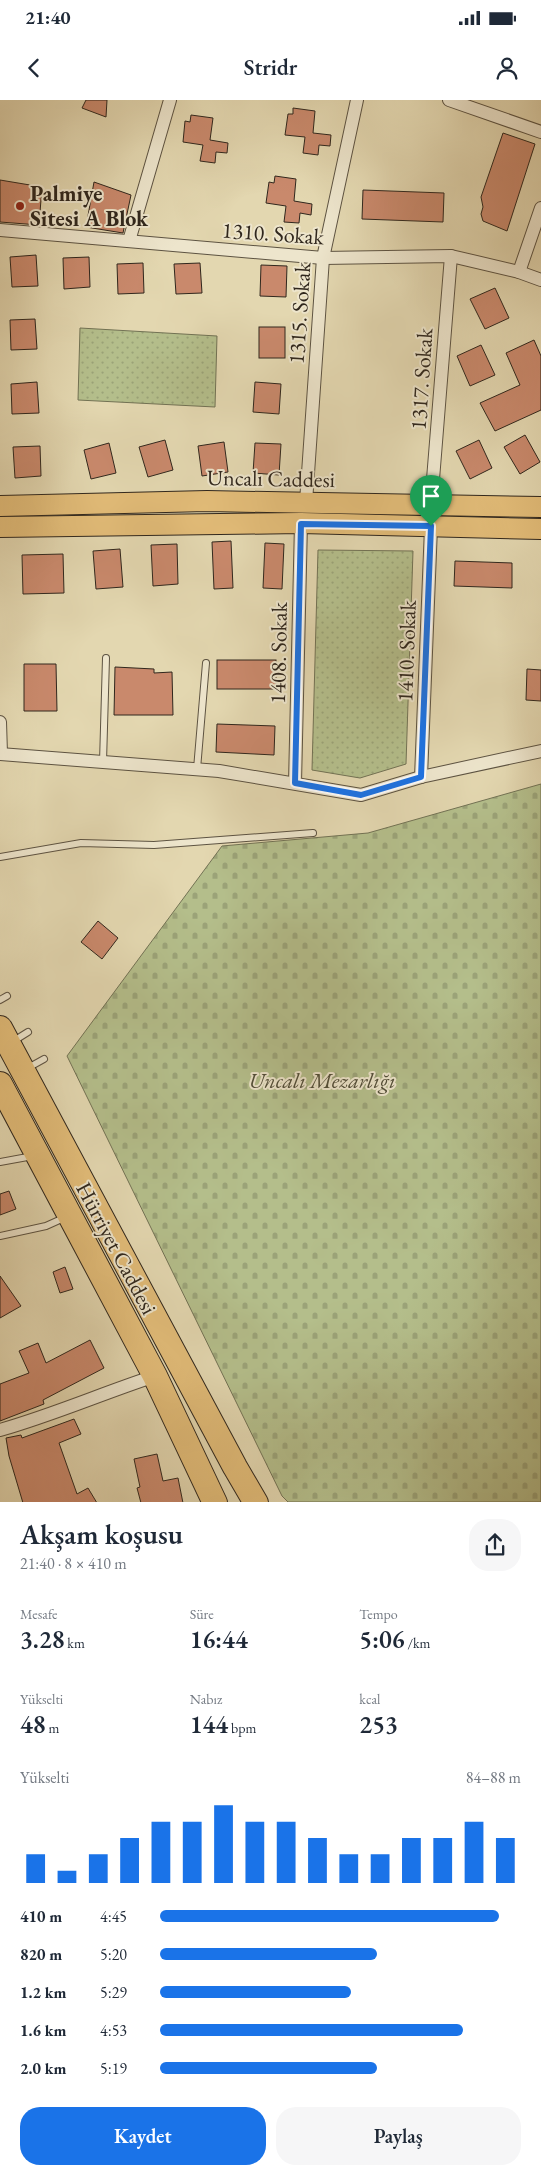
<!DOCTYPE html>
<html lang="tr">
<head>
<meta charset="utf-8">
<style>
  body { margin:0; font-family:"EB Garamond",serif; background:#f6f6f7; color:#1f2937; height:100vh; display:flex; flex-direction:column; font-size:19px; white-space:nowrap }
  * { box-sizing:border-box; margin:0 }
  p { font-size:16px; color:#747a83 }
  .icon { flex:none; width:28px; height:28px; fill:none; stroke:currentColor; stroke-width:2; stroke-linecap:round; stroke-linejoin:round }
  .map { position:relative; height:1402px; overflow:hidden }
  .sheet { display:flex; flex-direction:column; background:#fff; flex:1 }
  .sheet>* { flex:none }
  .pin { position:absolute; display:grid; place-items:center; width:42px; height:42px; color:#fff; margin:-51px -21px; border-radius:50% 50% 50% 0; rotate:-45deg; box-shadow:0 0 5px #0007 }
  .pin .icon { rotate:45deg }
  .round { display:grid; place-items:center; flex:none; width:52px; height:52px; border-radius:20px; background:#f6f6f7 }
  .headline { display:flex; align-items:center; justify-content:space-between; height:85px; padding:0 20px }
  h1 { font-size:28px; font-weight:600; line-height:38px }
  .metrics { display:grid; grid-template-columns:repeat(3,1fr); gap:8px; height:85px; padding:5px 20px }
  .metrics div { display:grid; align-content:center }
  .metrics b { font-size:25px; font-weight:600 }
  .metrics small { font-size:14px; font-weight:400 }
  .metrics p { font-size:14px }
  .chart { height:140px; padding:10px 20px }
  .chart p { display:flex; justify-content:space-between }
  .chart svg { width:100%; height:90px; margin-top:5px; stroke:#1a73e8; stroke-width:6 }
  .button { display:flex; gap:10px; margin-top:auto; padding:10px 20px }
  .button a { flex:1; height:58px; border-radius:20px; background:#1a73e8; color:#fff; font-size:20px; font-weight:600; line-height:58px; text-align:center }
  .button a+a { background:#f6f6f7; color:#1f2937 }
  ul { padding:0 20px; list-style:none; font-size:16px }
  li { display:grid; grid-template-columns:80px 60px 1fr; align-items:center; height:38px }
  li i { height:12px; border-radius:6px; background:#1a73e8 }
  .status { display:flex; justify-content:space-between; align-items:center; height:35px; padding:0 25px; background:#fff; direction:ltr }
  .status svg { height:14px; fill:currentColor }
  header { display:flex; justify-content:space-between; align-items:center; height:65px; padding:0 20px; background:#fff; font-size:22px; font-weight:600 }
  .map>svg:first-child { display:block }
  .green { fill:url(#green-dots); stroke:#727254 }
  .cemetery { fill:url(#cemetery-stones); stroke:#727254 }
  .building { fill:#c9896c; stroke:#30271d }
  .lines { fill:none; stroke-linecap:round; stroke-linejoin:round }
  .lane-casing { stroke:#5d5342; stroke-width:8 }
  .street-casing { stroke:#5d5342; stroke-width:14 }
  .primary-casing { stroke:#30271d; stroke-width:22 }
  .highway-casing { stroke:#30271d; stroke-width:26 }
  .lane { stroke:#ede5cc; stroke-width:6 }
  .street { stroke:#ede5cc; stroke-width:12 }
  .primary { stroke:#e2bc78; stroke-width:20 }
  .highway { stroke:#e2bc78; stroke-width:24 }
  .route-casing { stroke:#fff; stroke-width:10 }
  .route { stroke:#1a73e8; stroke-width:6 }
  .poi-dot { fill:#8f2418; stroke:#ede5cc; stroke-width:2 }
  .labels { text-anchor:middle; stroke-width:4; stroke-linejoin:round; paint-order:stroke }
  .poi-label { font-size:22px; font-weight:bold; fill:#30271d; stroke:#ede5cc; text-anchor:start }
  .street-label { font-size:22px; fill:#30271d; stroke:#ede5cc }
  .park-label { font-size:22px; font-style:italic; fill:#514d38; stroke:#ede5cc }
</style>
</head>
<body>
<div class="status"><b>21:40</b><svg viewBox="0 0 49 12"><path d="M0 12V9h3v3zM5 12V6h3v6zM10 12V3h3v9zM15 12V0h3v12zM26 1h20v11H26zM47 4h2v5h-2z"/></svg></div>
<header><svg class="icon" aria-label="back" viewBox="0 0 24 24"><path d="M15 5l-7 7 7 7"/></svg>Stridr<svg class="icon" aria-label="person" viewBox="0 0 24 24"><circle cx="12" cy="8" r="4"/><path d="M4 21q1-7 8-7t8 7"/></svg></header>
<div class="map">
<svg width="541" height="1403" viewBox="0 0 541 1403">
  <defs>
    <pattern id="green-dots" width="8" height="8" patternUnits="userSpaceOnUse" patternTransform="scale(1.25)"><rect width="8" height="8" fill="#b4be8b"/><path d="M2 2h.1M6 6h.1" fill="none" stroke="#9ba378" stroke-width="1.8" stroke-linecap="round"/></pattern>
    <pattern id="cemetery-stones" width="16" height="16" patternUnits="userSpaceOnUse" patternTransform="scale(1.25)"><rect width="16" height="16" fill="#b4be8b"/><path d="M2 7V4a2 2 0 0 1 4 0v3zM10 15v-3a2 2 0 0 1 4 0v3z" fill="#9ba378"/></pattern>
  </defs>
  <rect width="100%" height="100%" fill="#e3d7b0"/>
  <filter id="stains"><feTurbulence type="fractalNoise" baseFrequency=".004" numOctaves="4"/><feColorMatrix values="0 0 0 0 .2 0 0 0 0 .09 0 0 0 0 .02 0 0 0 .5 -.17"/></filter>
  <radialGradient id="worn" r=".72"><stop offset=".6" stop-color="#630" stop-opacity="0"/><stop offset="1" stop-color="#630" stop-opacity=".3"/></radialGradient>
  <g class="green">
    <polygon points="80,228 217,236 215,307 78,300"/>
    <polygon points="318,450 413,451 406,664 360,678 312,670"/>
  </g>
  <polygon class="cemetery" points="541,684 541,1402 288,1402 282,1396 67,956 222,746 368,733"/>
  <g class="building">
    <polygon points="86,0 107,0 106,17 82,8"/>
    <polygon points="293,8 315,11 313,33 331,35 330,46 319,45 318,55 303,53 305,37 285,35 288,14 293,14"/>
    <polygon points="191,15 213,18 210,40 228,43 227,53 216,52 215,63 200,61 203,45 183,42 185,21 190,22"/>
    <polygon points="503,33 535,44 507,131 483,121 481,114 483,107 481,97"/>
    <polygon points="275,76 296,79 294,101 312,104 311,115 300,113 299,123 284,122 286,106 266,103 269,82 274,83"/>
    <polygon points="0,80 42,87 39,125 0,122"/>
    <polygon points="94,82 131,95 123,133 86,127"/>
    <polygon points="363,90 444,93 443,122 362,119"/>
    <polygon points="36,155 38,186 12,187 10,157"/>
    <polygon points="89,157 90,187 64,189 63,158"/>
    <polygon points="143,163 144,193 118,194 117,164"/>
    <polygon points="200,163 202,193 176,194 174,164"/>
    <polygon points="261,165 287,166 286,197 260,196"/>
    <polygon points="495,188 509,218 485,229 470,199"/>
    <polygon points="35,219 37,249 11,250 10,220"/>
    <rect x="259" y="227" width="26" height="31"/>
    <polygon points="534,240 541,256 541,310 495,331 480,303 520,285 506,253"/>
    <polygon points="481,245 495,275 470,286 457,256"/>
    <polygon points="37,282 39,313 12,314 11,284"/>
    <polygon points="255,282 281,284 279,314 253,312"/>
    <polygon points="525,335 540,362 520,374 504,347"/>
    <polygon points="165,340 173,370 148,377 139,347"/>
    <polygon points="479,340 492,368 470,379 456,351"/>
    <polygon points="224,342 228,372 202,376 198,346"/>
    <polygon points="109,343 116,373 91,379 84,350"/>
    <polygon points="255,343 281,344 279,375 253,373"/>
    <polygon points="40,346 41,376 15,378 13,347"/>
    <polygon points="231,441 233,488 214,489 212,442"/>
    <polygon points="265,443 284,444 282,489 263,488"/>
    <polygon points="177,444 178,484 153,486 151,445"/>
    <polygon points="120,449 123,487 96,489 93,451"/>
    <polygon points="63,454 64,493 23,494 22,455"/>
    <polygon points="455,461 512,463 512,488 454,486"/>
    <rect x="217" y="560" width="59" height="29"/>
    <polygon points="24,564 56,564 57,611 24,611"/>
    <polygon points="115,567 154,569 154,573 172,572 173,615 114,615"/>
    <polygon points="527,569 541,570 541,601 526,600"/>
    <polygon points="217,624 275,626 274,655 216,652"/>
    <polygon points="98,821 118,838 102,859 81,842"/>
    <polygon points="9,1091 16,1109 0,1115 0,1094"/>
    <polygon points="65,1167 73,1189 60,1193 53,1172"/>
    <polygon points="0,1176 21,1206 0,1218"/>
    <polygon points="90,1240 104,1268 43,1300 44,1304 0,1321 0,1284 29,1273 19,1251 38,1243 46,1263"/>
    <polygon points="74,1319 81,1334 59,1343 77,1394 88,1388 97,1403 23,1403 9,1356 6,1338 21,1335 22,1338"/>
    <polygon points="157,1354 163,1381 178,1378 183,1403 141,1403 137,1388 140,1387 134,1359"/>
  </g>
  <g class="lines">
    <defs>
      <g id="lane">
        <polyline points="103,662 106,558"/>
        <polyline points="197,669 206,563"/>
        <polyline points="0,757 81,743 154,745 313,733"/>
        <polyline points="0,900 7,896"/>
        <polyline points="12,942 28,932"/>
        <polyline points="26,969 44,959"/>
        <polyline points="0,1062 33,1056"/>
        <polyline points="0,1136 46,1126 66,1117"/>
      </g>
      <g id="street">
        <polyline points="449,0 541,32"/>
        <polyline points="0,130 323,158 451,156 519,172 541,180"/>
        <polyline points="129,141 170,0"/>
        <polyline points="519,172 541,108"/>
        <polyline points="306,402 323,158 357,0"/>
        <polyline points="431,404 451,156"/>
        <polyline points="0,622 1,654"/>
        <polyline points="0,654 219,671 361,695 421,677 541,651"/>
        <polyline points="421,677 431,427"/>
        <polyline points="295,683 301,423"/>
        <path d="M0,1330C53,1315 103,1293 155,1276"/>
      </g>
      <g id="primary">
        <polyline points="0,406 207,401 541,407"/>
        <polyline points="0,427 301,423 541,429"/>
      </g>
      <g id="highway">
        <polyline points="0,928 235,1367 256,1403"/>
        <polyline points="0,984 155,1276 215,1403"/>
      </g>
    </defs>
    <use href="#lane" class="lane-casing"/>
    <use href="#street" class="street-casing"/>
    <use href="#primary" class="primary-casing"/>
    <use href="#highway" class="highway-casing"/>
    <use href="#lane" class="lane"/>
    <use href="#street" class="street"/>
    <use href="#primary" class="primary"/>
    <use href="#highway" class="highway"/>
  </g>
  <g class="lines">
    <defs>
      <polygon id="route" points="301,424 431,426 421,677 361,695 295,683"/>
    </defs>
    <use href="#route" class="route-casing"/>
    <use href="#route" class="route"/>
  </g>
  <circle class="poi-dot" cx="20" cy="106" r="5"/>
  <g class="labels">
    <g class="poi-label">
      <text x="30" y="101">Palmiye<tspan x="30" dy="25">Sitesi A Blok</tspan></text>
    </g>
    <g class="street-label">
      <text transform="translate(273 133) rotate(4)" y="8">1310. Sokak</text>
      <text transform="translate(299 213) rotate(-86)" y="8">1315. Sokak</text>
      <text transform="translate(421 279) rotate(-86)" y="8">1317. Sokak</text>
      <text transform="translate(271 378) rotate(1)" y="8">Uncalı Caddesi</text>
      <text transform="translate(406 551) rotate(-88)" y="8">1410. Sokak</text>
      <text transform="translate(278 553) rotate(-89)" y="8">1408. Sokak</text>
      <text transform="translate(117 1148) rotate(62)" y="8">Hürriyet Caddesi</text>
    </g>
    <g class="park-label">
      <text x="322" y="988">Uncalı Mezarlığı</text>
    </g>
  </g>
  <rect width="100%" height="100%" filter="url(#stains)"/>
  <rect width="100%" height="100%" fill="url(#worn)"/>
</svg>
<div class="pin" style="left:431px;top:426px;background:#1e9e55"><svg class="icon" aria-label="arrive" viewBox="0 0 24 24"><path d="M6 21V4h12l-3 4 3 4H6"/></svg></div>
</div>
<section class="sheet">
<div class="headline"><div><h1>Akşam koşusu</h1><p>21:40 · 8 × 410 m</p></div><a class="round"><svg class="icon" aria-label="share" viewBox="0 0 24 24"><path d="M12 15V3M7 8l5-5 5 5M5 13v7h14v-7"/></svg></a></div>
<div class="metrics">
<div><p>Mesafe</p><b>3.28<small> km</small></b></div>
<div><p>Süre</p><b>16:44</b></div>
<div><p>Tempo</p><b>5:06<small> /km</small></b></div>
</div>
<div class="metrics">
<div><p>Yükselti</p><b>48<small> m</small></b></div>
<div><p>Nabız</p><b>144<small> bpm</small></b></div>
<div><p>kcal</p><b>253</b></div>
</div>
<div class="chart"><p><span>Yükselti</span>84–88 m</p>
<svg viewBox="0 0 160 44" preserveAspectRatio="none"><path d="M5 44V30M15 44V38M25 44V30M35 44V22M45 44V14M55 44V14M65 44V6M75 44V14M85 44V14M95 44V22M105 44V30M115 44V30M125 44V22M135 44V22M145 44V14M155 44V22"/></svg>
</div>
<ul>
<li><b>410 m</b>4:45<i style="width:94%"></i></li>
<li><b>820 m</b>5:20<i style="width:60%"></i></li>
<li><b>1.2 km</b>5:29<i style="width:53%"></i></li>
<li><b>1.6 km</b>4:53<i style="width:84%"></i></li>
<li><b>2.0 km</b>5:19<i style="width:60%"></i></li>
</ul>
<div class="button"><a>Kaydet</a><a>Paylaş</a></div>
</section>
</body>
</html>
